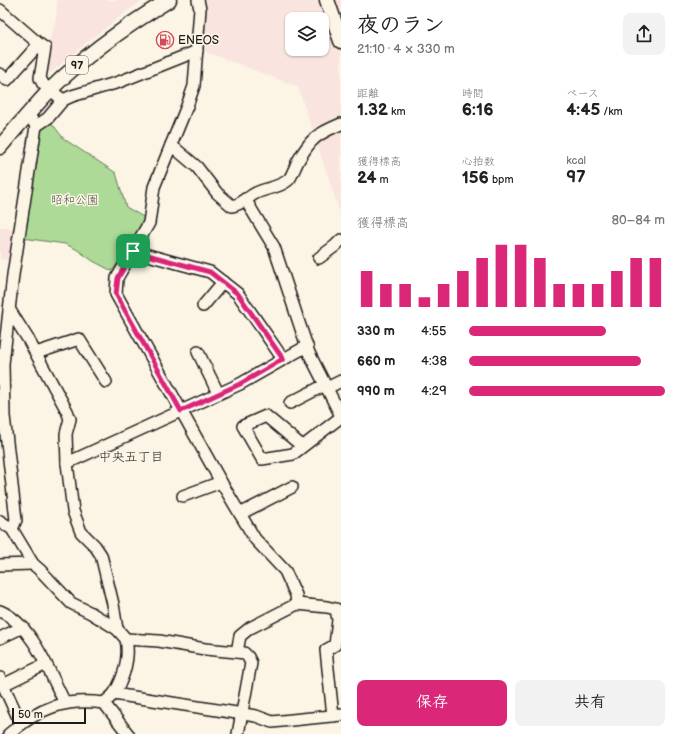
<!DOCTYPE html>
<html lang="ja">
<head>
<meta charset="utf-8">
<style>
  body { margin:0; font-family:"Balsamiq Sans","Klee One",sans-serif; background:#f2f2f2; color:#202124; height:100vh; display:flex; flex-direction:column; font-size:15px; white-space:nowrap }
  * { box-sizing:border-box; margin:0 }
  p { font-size:13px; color:#757577 }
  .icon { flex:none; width:22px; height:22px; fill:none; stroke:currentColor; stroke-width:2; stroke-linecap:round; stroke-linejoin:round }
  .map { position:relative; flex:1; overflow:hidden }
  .drawer { display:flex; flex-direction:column; background:#fff; width:340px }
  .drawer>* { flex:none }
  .buttons { position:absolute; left:285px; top:12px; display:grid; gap:8px }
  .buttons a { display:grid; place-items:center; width:44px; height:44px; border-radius:8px; background:#fff; box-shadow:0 1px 3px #0004; font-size:20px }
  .scale { position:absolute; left:12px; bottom:10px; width:74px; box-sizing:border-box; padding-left:4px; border:2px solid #1c1c1c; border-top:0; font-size:11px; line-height:14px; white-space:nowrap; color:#1c1c1c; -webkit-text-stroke:3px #fcf5e5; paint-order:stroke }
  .pin { position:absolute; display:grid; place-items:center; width:34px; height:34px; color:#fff; margin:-17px; border-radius:8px; box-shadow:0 2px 6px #0006 }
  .round { display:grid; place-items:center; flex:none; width:42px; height:42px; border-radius:8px; background:#f2f2f2 }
  .head { display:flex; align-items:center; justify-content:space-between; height:68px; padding:0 16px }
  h1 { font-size:22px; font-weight:800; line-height:30px }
  .metrics { display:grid; grid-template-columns:repeat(3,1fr); gap:6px; height:68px; padding:4px 16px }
  .metrics div { display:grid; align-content:center }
  .metrics b { font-size:17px; font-weight:800 }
  .metrics small { font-size:11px; font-weight:400 }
  .metrics p { font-size:11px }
  .chart { height:112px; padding:8px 16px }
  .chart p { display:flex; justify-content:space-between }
  .chart svg { width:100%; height:72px; margin-top:4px; stroke:#db2777; stroke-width:6 }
  .action { display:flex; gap:8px; margin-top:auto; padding:8px 16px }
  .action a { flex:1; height:46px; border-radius:8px; background:#db2777; color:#fff; font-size:16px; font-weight:800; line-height:46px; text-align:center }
  .action a+a { background:#f2f2f2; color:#202124 }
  ul { padding:0 16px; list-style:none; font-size:13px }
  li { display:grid; grid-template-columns:64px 48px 1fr; align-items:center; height:30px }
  li i { height:10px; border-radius:5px; background:#db2777 }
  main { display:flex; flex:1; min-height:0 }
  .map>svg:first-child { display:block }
  .built { fill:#fae4df; fill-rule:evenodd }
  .green { fill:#aeda98; stroke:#657b5a }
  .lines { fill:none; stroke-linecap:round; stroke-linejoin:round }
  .minor-casing { stroke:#1c1c1c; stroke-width:14 }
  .major-casing { stroke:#1c1c1c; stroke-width:17 }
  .minor { stroke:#fcf5e5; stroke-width:11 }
  .major { stroke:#fcf5e5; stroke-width:14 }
  .route-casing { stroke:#fff; stroke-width:8 }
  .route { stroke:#db2777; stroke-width:5 }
  .labels { text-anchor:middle; stroke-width:3; stroke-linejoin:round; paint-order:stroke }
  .shield { fill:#fcf5e5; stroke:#5f5d58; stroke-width:1 }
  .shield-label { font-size:11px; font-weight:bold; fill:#1c1c1c }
  .poi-label { font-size:12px; fill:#1c1c1c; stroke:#fcf5e5; text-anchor:start }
  .park-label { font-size:12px; fill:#485541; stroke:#fcf5e5 }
  .neighbourhood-label { font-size:13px; fill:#1c1c1c; stroke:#fcf5e5 }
</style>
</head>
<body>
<main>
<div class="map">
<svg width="341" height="734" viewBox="0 0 341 734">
  <rect width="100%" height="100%" fill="#fcf5e5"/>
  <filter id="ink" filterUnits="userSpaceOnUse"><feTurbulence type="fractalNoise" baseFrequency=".025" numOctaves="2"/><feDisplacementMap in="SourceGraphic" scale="8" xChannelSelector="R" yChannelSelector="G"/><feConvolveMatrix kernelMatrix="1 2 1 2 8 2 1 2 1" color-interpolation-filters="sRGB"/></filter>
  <g filter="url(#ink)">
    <g class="built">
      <polygon points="57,0 145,0 130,9 85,44 51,73 44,71 48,46 56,19"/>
      <path d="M205,0H341V216L298,87L201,50ZM292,19H322V49H292Z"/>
      <polygon points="0,227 15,229 11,260 0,259"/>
    </g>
    <polygon class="green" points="50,121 64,139 116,173 126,207 145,218 123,259 120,260 112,271 93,261 76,249 65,244 23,238 39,128"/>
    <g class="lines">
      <defs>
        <g id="minor">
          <polyline points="198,0 200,9 194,86 187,106 154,187 149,223 117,278 116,294 221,482 255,539 285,571 296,595 297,604"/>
          <polyline points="0,10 39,44 7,80 0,74"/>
          <polyline points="39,44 45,48 40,78 43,84 63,100"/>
          <polyline points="36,126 48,118 63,100 72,96 119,82 197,51"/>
          <path d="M171,145L197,167L217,193L232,206C241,205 248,197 256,193C266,188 283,187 290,178C293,173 295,167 298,161C311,138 317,134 341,124"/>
          <polyline points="245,199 274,247 309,353 341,416"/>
          <polyline points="133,251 210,272 238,294 283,359"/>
          <polyline points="319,258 335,246 341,240"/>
          <polyline points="203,306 223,282"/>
          <polyline points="9,309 28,339 67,411 70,419 66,434 67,463 73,511 81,532 95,546 101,555 113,604 117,629"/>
          <polyline points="198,352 218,393"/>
          <polyline points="36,353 79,339 106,382"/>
          <polyline points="327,388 341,381"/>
          <polyline points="290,403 325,385"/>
          <polyline points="302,446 266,416 243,426 262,459 293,454 341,417"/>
          <polyline points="67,463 240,384 307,346"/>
          <polyline points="183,496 221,482"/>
          <polyline points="240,514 292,487"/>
          <polyline points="0,521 12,529 33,564 41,571 71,603 91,613 117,629 126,639 159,641 205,649 237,652 244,653 248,657 251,663 238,734"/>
          <polyline points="12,529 16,520 4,416 3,364 13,275 36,126 28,114"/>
          <polyline points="0,565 33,564"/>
          <path d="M0,611C33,625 49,672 65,703"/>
          <polyline points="0,638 23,627"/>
          <polyline points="237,652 240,636 250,628 297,604 327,607 336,609 338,620 335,645 326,650 333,716"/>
          <polyline points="0,678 21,724"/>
          <polyline points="3,685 46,664"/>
          <path d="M114,694C124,678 130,657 126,639"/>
          <polyline points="104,703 114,694 243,714 256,716 272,722 341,715"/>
          <path d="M9,734C39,708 64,698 104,703L128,734"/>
        </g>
        <g id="major">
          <polyline points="327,0 341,41"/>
          <path d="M0,147C16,128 33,108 50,90C85,55 126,26 169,0"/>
        </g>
      </defs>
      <use href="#minor" class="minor-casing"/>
      <use href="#major" class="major-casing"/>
      <use href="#minor" class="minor"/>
      <use href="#major" class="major"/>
    </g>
  </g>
  <g class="lines" filter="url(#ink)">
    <defs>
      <polygon id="route" points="133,251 210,272 238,294 283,359 240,384 181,411 116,294 118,278"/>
    </defs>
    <use href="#route" class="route-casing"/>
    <use href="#route" class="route"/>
  </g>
  <defs>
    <symbol id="fuel-ring" viewBox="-11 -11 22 22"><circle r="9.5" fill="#fcf5e5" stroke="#d1495b" stroke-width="1.5"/><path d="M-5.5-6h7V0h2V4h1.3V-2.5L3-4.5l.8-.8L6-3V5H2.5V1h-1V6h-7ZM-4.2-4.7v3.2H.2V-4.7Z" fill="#d1495b"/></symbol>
  </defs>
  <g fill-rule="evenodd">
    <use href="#fuel-ring" x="155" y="30" width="20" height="20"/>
  </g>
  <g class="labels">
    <rect class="shield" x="66" y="56" width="22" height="18" rx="3"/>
    <g class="shield-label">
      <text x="77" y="69">97</text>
    </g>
    <g class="poi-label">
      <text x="178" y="44">ENEOS</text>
    </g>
    <g class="park-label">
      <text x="75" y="204">昭和公園</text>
    </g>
    <g class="neighbourhood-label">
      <text x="131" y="461">中央五丁目</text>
    </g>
  </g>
</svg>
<div class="buttons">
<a><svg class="icon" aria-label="layers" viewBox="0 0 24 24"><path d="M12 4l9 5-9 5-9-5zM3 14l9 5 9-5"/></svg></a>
</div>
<div class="scale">50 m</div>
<div class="pin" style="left:133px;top:251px;background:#1e9e55"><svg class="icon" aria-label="arrive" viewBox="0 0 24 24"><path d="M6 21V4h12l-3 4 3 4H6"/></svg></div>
</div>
<section class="drawer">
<div class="head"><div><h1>夜のラン</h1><p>21:10 · 4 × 330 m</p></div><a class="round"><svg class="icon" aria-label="share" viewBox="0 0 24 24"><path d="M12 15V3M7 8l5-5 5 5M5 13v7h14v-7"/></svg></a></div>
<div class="metrics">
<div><p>距離</p><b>1.32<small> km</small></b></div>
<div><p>時間</p><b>6:16</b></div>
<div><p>ペース</p><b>4:45<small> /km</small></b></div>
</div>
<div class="metrics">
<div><p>獲得標高</p><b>24<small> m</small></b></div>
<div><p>心拍数</p><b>156<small> bpm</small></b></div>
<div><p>kcal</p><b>97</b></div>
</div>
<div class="chart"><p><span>獲得標高</span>80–84 m</p>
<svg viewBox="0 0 160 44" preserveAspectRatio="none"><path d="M5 44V22M15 44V30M25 44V30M35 44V38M45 44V30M55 44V22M65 44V14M75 44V6M85 44V6M95 44V14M105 44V30M115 44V30M125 44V30M135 44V22M145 44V14M155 44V14"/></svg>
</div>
<ul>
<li><b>330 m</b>4:55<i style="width:70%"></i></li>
<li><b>660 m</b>4:38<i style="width:88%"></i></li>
<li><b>990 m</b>4:29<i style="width:100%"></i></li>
</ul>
<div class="action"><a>保存</a><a>共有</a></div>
</section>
</main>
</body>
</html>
